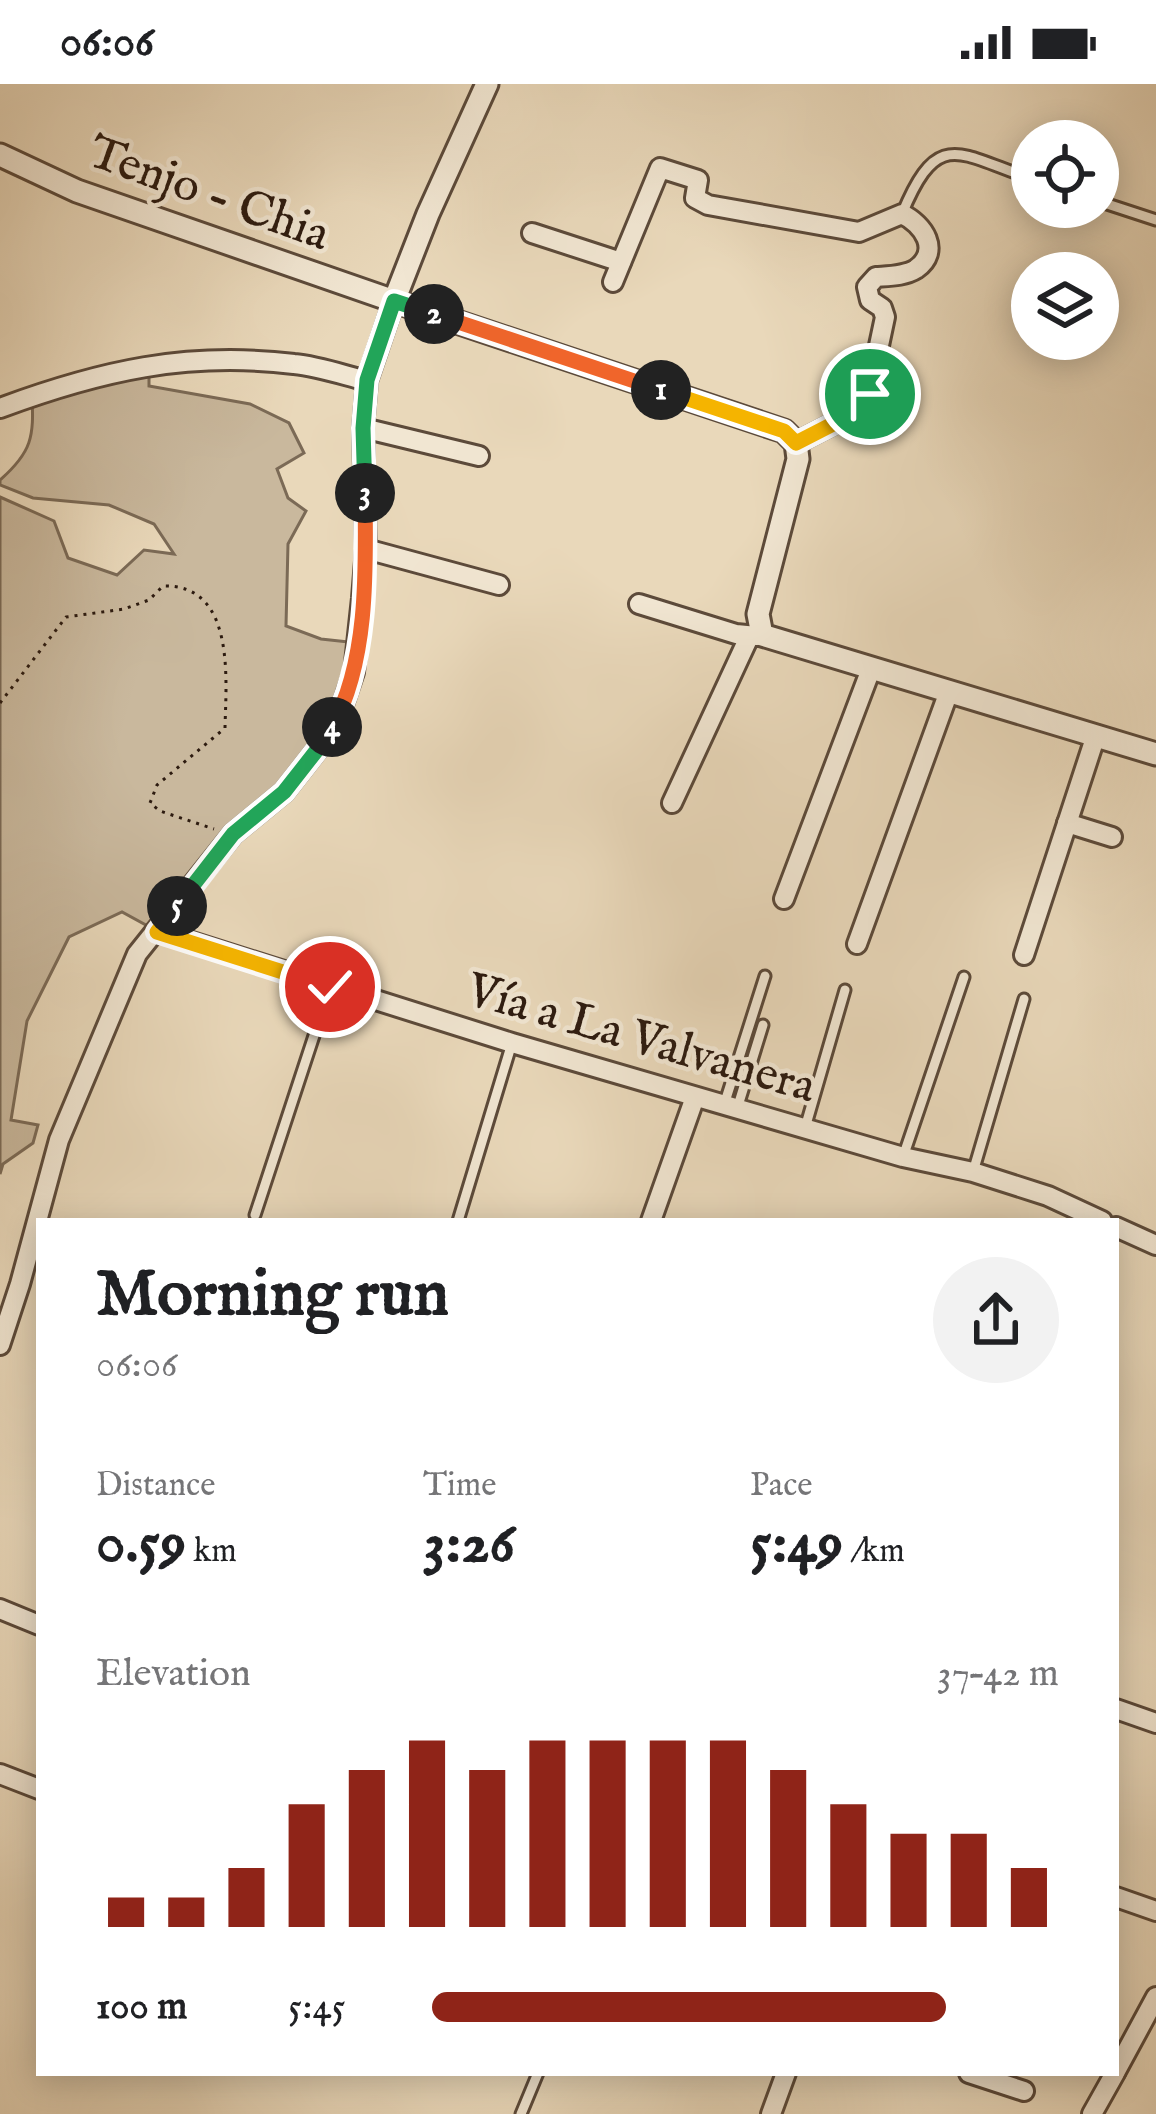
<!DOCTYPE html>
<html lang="en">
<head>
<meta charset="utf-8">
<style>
  body { margin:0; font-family:"IM FELL English",serif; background:#f2f2f2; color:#202124; height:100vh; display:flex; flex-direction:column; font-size:45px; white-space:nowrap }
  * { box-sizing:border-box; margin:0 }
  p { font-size:39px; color:#757577 }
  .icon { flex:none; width:66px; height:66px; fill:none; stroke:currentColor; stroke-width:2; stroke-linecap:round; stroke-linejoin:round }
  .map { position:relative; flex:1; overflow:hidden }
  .drawer { position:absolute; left:36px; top:1134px; width:1083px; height:858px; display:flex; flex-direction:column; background:#fff; border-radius:0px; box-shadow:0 6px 30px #0003 }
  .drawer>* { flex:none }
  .controls { position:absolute; left:1011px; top:36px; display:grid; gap:24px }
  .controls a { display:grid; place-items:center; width:108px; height:108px; border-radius:50%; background:#fff; box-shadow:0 6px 30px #0003; font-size:60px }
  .pin { position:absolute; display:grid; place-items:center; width:102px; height:102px; color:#fff; margin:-51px; border:6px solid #fff; border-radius:50%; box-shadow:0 3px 12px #0007 }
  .km { position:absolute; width:60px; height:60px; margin:-30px; border-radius:50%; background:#222; color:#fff; font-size:33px; line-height:60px; text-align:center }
  .round { display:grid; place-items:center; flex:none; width:126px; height:126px; border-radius:63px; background:#f2f2f2 }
  .overview { display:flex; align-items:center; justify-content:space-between; height:204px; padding:0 60px }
  h1 { font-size:66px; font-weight:700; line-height:90px }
  .metrics { display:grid; grid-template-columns:repeat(3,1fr); gap:18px; height:204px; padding:12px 60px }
  .metrics div { display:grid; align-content:center }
  .metrics b { font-size:60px; font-weight:700 }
  .metrics small { font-size:33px; font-weight:400 }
  .metrics p { font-size:33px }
  .chart { height:336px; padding:24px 60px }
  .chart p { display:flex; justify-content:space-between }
  .chart svg { width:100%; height:216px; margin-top:12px; stroke:#8f2418; stroke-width:6 }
  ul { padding:0 60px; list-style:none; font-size:39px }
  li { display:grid; grid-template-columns:192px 144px 1fr; align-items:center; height:90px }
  li i { height:30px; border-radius:15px; background:#8f2418 }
  .status { display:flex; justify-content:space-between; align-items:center; height:84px; padding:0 60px; background:#fff; direction:ltr }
  .status svg { height:33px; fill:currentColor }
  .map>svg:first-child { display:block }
  .green { fill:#c9b89d; stroke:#7b6a56; stroke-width:3 }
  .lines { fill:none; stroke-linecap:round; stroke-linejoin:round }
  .service-casing { stroke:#5c4a3a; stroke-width:15 }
  .minor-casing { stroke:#5c4a3a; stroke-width:24 }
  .tertiary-casing { stroke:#5c4a3a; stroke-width:27 }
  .path { stroke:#2d1b10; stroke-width:3; stroke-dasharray:3 6; stroke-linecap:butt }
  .service { stroke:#f1e6d2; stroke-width:9 }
  .minor { stroke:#f1e6d2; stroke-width:18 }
  .tertiary { stroke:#f1e6d2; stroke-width:21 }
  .split-1-casing { stroke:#fff; stroke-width:24 }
  .split-2-casing { stroke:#fff; stroke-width:24 }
  .split-3-casing { stroke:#fff; stroke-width:24 }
  .split-4-casing { stroke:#fff; stroke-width:24 }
  .split-5-casing { stroke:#fff; stroke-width:24 }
  .split-6-casing { stroke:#fff; stroke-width:24 }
  .split-1 { stroke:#f5b400; stroke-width:15 }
  .split-2 { stroke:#f0652b; stroke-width:15 }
  .split-3 { stroke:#22a559; stroke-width:15 }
  .split-4 { stroke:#f0652b; stroke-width:15 }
  .split-5 { stroke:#22a559; stroke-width:15 }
  .split-6 { stroke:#f5b400; stroke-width:15 }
  .labels { text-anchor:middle; stroke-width:9; stroke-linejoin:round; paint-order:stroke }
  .street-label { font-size:48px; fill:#2d1b10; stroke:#f1e6d2 }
</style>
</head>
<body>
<div class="status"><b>06:06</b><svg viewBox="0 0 49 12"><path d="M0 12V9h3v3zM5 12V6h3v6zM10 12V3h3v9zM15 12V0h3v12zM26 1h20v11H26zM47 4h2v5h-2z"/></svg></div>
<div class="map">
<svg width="1156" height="2030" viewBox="0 0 1156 2030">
  <rect width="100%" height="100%" fill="#e9d8ba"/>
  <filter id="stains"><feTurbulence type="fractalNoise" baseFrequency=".00167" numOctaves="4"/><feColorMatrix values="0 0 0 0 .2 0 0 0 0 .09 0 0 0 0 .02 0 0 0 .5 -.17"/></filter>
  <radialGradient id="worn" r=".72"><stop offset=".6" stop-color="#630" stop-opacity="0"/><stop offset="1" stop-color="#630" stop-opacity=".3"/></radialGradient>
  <path class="green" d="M149,281V302L250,320L289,339L304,369L277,385L288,414L306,427L288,460L286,542L321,555L358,559L324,657L233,750L157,847L122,828L69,853L27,937L11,1036L38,1041L33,1059L3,1080L0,1090V413L54,437L68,474L117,491L144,466L174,470L154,440L109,421L33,414L0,401V396C32,368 34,353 32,312Z"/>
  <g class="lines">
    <defs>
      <g id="service">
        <polyline points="1098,117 1156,136"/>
        <path d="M902,130C938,43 958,70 1032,95"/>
        <polyline points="724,1021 765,892"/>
        <polyline points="737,1025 763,941"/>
        <polyline points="805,1044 845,906"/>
        <polyline points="903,1073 964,893"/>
        <polyline points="973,1088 1024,915"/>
        <polyline points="255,1131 330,903"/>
        <polyline points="458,1137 512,959"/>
        <polyline points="521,2030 538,1989"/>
      </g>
      <g id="minor">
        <polyline points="532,149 621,178"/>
        <path d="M613,198L660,84L698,96L695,114L708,121L859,148L902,130C923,140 942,167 916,185C905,192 889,192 876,193L867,203L870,216L882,224L885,233L866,323L796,359"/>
        <path d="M0,324C100,287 187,267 294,280C318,282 343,291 367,297"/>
        <polyline points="363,344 479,372"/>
        <polyline points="366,465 499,501"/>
        <polyline points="639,520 736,550 757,552"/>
        <polyline points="672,719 749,553"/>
        <polyline points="1067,739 1112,753"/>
        <polyline points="784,815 871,585"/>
        <polyline points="157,847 512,959 903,1073 973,1088 1048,1112 1102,1137"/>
        <polyline points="857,860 948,610"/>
        <polyline points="1024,871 1096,651"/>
        <polyline points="651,1137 695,1013"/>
        <polyline points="1116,1143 1156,1161"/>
        <polyline points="0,1261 20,1200 59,1056 137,870 233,750 284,708 324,657 340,629 354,588 362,514 366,465 363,344 367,297 394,217"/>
        <polyline points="0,1525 39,1541"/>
        <polyline points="1116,1625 1156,1639"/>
        <polyline points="0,1690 39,1705"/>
        <polyline points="1116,1813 1156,1827"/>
        <polyline points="1116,1987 1156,1913"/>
        <polyline points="969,1989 1024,2007"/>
        <polyline points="771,2030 786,1989"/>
        <polyline points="1092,2030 1115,1989"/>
      </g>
      <g id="tertiary">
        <polyline points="0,71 77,107 394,217 784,347 796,359 798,375 758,530 762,551 1156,670"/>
        <polyline points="394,217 428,130 487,0"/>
      </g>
    </defs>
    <use href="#service" class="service-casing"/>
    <use href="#minor" class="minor-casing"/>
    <use href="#tertiary" class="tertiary-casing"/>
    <path class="path" d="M0,619L66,533L124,525L149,516L163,502C236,500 226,596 225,644L157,701L150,719L160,727L214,745"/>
    <use href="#service" class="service"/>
    <use href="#minor" class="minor"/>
    <use href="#tertiary" class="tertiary"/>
  </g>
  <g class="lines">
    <defs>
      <polyline id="split-1" points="661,306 784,347 796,359 866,323 870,310"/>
      <polyline id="split-2" points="434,230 661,306"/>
      <polyline id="split-3" points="365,409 363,344 367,296 394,217 434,230"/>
      <path id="split-4" d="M332,643C369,577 366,482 365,409"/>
      <polyline id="split-5" points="177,822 233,750 284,708 324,657 332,643"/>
      <polyline id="split-6" points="177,822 157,848 330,903"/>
    </defs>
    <use href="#split-1" class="split-1-casing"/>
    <use href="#split-2" class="split-2-casing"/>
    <use href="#split-3" class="split-3-casing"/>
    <use href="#split-4" class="split-4-casing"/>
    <use href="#split-5" class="split-5-casing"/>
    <use href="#split-6" class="split-6-casing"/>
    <use href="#split-1" class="split-1"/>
    <use href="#split-2" class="split-2"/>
    <use href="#split-3" class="split-3"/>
    <use href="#split-4" class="split-4"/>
    <use href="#split-5" class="split-5"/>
    <use href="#split-6" class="split-6"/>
  </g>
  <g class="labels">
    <g class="street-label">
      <text transform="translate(210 107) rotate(20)" y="17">Tenjo - Chia</text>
      <text transform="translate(642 952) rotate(16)" y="17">Vía a La Valvanera</text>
    </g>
  </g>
  <rect width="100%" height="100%" filter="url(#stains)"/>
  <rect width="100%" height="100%" fill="url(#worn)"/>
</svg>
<div class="controls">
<a><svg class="icon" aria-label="locate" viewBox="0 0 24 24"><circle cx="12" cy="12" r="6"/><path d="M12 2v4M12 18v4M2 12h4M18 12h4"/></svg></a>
<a><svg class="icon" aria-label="layers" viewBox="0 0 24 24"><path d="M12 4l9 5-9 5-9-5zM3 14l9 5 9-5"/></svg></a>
</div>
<div class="pin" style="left:870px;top:310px;background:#1e9e55"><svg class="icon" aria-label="arrive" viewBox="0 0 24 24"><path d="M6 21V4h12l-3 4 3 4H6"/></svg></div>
<div class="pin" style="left:330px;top:903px;background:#d93025"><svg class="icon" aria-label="check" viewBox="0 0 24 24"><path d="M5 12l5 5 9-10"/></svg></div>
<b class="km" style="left:661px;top:306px">1</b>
<b class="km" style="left:434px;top:230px">2</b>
<b class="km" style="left:365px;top:409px">3</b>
<b class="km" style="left:332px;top:643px">4</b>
<b class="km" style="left:177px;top:822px">5</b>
<section class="drawer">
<div class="overview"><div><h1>Morning run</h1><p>06:06</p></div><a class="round"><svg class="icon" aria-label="share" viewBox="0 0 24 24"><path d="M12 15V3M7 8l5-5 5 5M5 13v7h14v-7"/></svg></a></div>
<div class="metrics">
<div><p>Distance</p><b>0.59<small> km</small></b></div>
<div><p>Time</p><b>3:26</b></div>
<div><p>Pace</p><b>5:49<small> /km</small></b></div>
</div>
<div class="chart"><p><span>Elevation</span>37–42 m</p>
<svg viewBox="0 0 160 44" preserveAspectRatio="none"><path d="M5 44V38M15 44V38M25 44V32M35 44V19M45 44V12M55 44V6M65 44V12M75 44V6M85 44V6M95 44V6M105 44V6M115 44V12M125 44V19M135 44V25M145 44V25M155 44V32"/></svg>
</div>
<ul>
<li><b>100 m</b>5:45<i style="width:82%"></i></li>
</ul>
</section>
</div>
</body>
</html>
